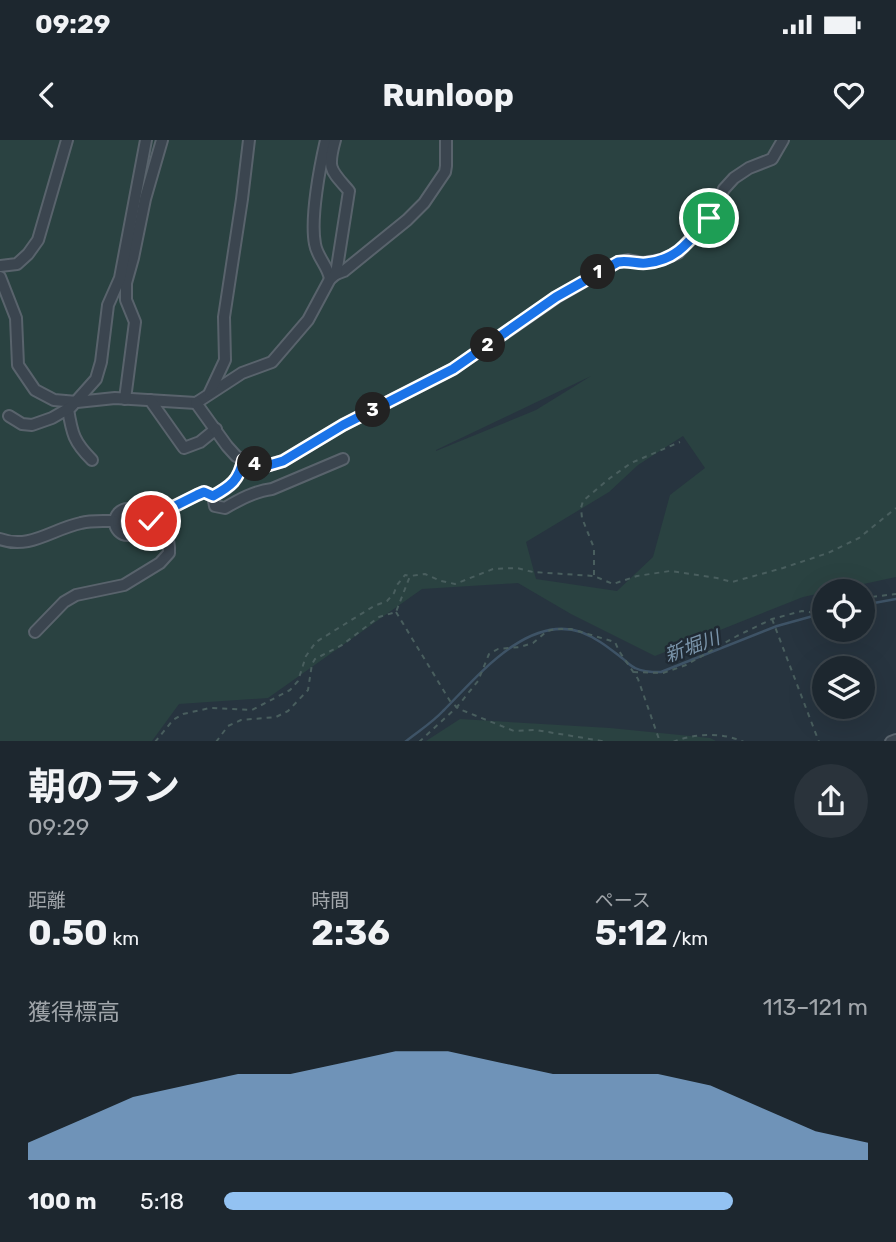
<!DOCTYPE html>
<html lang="ja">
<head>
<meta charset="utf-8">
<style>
  body { margin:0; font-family:Rubik,"Noto Sans JP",sans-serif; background:#2a333b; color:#f1f3f6; height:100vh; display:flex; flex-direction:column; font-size:26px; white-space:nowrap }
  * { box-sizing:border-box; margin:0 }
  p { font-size:23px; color:#a0a5aa }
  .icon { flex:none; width:38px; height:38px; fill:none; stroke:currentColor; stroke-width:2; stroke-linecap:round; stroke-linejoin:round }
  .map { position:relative; height:601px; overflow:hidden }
  .drawer { display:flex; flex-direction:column; background:#1d272f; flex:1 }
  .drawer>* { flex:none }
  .tools { position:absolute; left:812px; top:439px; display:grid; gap:14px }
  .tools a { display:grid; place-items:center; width:63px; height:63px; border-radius:50%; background:#1d272f; box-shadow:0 7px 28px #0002,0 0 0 2px #3b444b; font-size:35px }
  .pin { position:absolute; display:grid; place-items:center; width:60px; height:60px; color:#fff; margin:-30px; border:4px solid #fff; border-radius:50%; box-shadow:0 2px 7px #0007 }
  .km { position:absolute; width:35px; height:35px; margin:-18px; border-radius:50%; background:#222; color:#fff; font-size:19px; line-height:35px; text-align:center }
  .round { display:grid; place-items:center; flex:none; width:74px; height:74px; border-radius:37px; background:#2a333b }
  .head { display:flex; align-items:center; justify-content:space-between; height:119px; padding:0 28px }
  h1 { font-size:38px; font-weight:700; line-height:52px }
  .metrics { display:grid; grid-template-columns:repeat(3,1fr); gap:10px; height:119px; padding:7px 28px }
  .metrics div { display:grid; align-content:center }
  .metrics b { font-size:35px; font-weight:700 }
  .metrics small { font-size:19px; font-weight:400 }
  .metrics p { font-size:19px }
  .chart { height:196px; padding:14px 28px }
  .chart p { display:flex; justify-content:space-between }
  .chart svg { width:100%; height:126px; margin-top:7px; fill:#93c2f2; opacity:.7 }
  ul { padding:0 28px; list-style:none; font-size:23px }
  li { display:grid; grid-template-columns:112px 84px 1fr; align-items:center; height:52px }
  li i { height:18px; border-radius:9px; background:#93c2f2 }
  .status { display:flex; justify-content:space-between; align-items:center; height:49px; padding:0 35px; background:#1d272f; direction:ltr }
  .status svg { height:19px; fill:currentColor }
  header { display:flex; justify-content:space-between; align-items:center; height:91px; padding:0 28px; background:#1d272f; font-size:32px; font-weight:700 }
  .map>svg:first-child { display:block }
  .green { fill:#2a4241; fill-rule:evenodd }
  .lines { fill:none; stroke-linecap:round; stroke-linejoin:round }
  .stream { stroke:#3e5366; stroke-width:2.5 }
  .minor-casing { stroke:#59636c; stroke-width:14 }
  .path { stroke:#495e5e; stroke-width:2; stroke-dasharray:5 5; stroke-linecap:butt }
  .minor { stroke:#3b454f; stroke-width:10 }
  .route-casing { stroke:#fff; stroke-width:14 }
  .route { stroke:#1a73e8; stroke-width:9 }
  .labels { text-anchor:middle; stroke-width:5; stroke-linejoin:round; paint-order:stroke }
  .water-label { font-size:19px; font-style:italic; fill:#7a94aa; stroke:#202a34 }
</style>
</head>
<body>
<div class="status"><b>09:29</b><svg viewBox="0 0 49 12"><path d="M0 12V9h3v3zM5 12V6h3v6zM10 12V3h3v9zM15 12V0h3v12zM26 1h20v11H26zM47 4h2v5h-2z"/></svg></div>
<header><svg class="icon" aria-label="back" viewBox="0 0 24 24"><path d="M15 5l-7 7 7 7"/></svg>Runloop<svg class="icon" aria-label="heart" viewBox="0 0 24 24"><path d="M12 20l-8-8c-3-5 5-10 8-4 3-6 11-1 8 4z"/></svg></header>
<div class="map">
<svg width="896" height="602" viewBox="0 0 896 602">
  <rect width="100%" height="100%" fill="#27343f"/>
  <g class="green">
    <path d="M0,0H896V437L803,457L655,516L571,474L518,443L422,449L268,558L179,564L152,601H0ZM591,236L536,270L436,311V310ZM683,296L705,328L670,355L653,417L617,451L536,439L526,402L609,352L638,325Z"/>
    <polygon points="460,579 610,588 710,598 716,601 426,601"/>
  </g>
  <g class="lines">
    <g class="stream">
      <polyline points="863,465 896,459"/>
      <path d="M405,602C417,592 432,583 443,571C477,537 527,474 581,492C597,498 609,508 622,518C626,521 630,526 635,528C643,532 652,532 661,532L777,486L824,473"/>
    </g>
    <defs>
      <g id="minor">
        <path d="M326,0C320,26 310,78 315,104C317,117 328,126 330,139"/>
        <polyline points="0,126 17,124 28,114 38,100 67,0"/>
        <polyline points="336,134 344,131 407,80 424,63 445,32 446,26 446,0"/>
        <path d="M0,137L16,178L18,225L35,250L54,260L77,262L115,258L196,263L242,233L272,222L308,180L330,139L336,134L349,51C330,29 327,29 335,0"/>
        <polyline points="210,252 225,220 224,177 242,59 249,0"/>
        <polyline points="125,259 135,182 126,160 126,143 133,118 145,59 162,0"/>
        <polyline points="150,260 184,308 200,302 216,289"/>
        <polyline points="196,263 227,306 236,316 250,324 266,326 283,321 343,285 453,229 557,157 618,122 628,120 643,123 661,120 678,113 709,78 724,49 734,38 749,28 772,19 783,0"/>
        <path d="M68,269C72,294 74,302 92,320"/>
        <polyline points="9,276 22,284 32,285 52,278 71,267 96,239 101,222 108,165 120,138 146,0"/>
        <path d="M213,356L215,366L225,368C240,359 255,351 272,349L343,319"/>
        <circle cx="128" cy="382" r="13"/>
        <path d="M151,381L159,374L197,355L204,352L213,356C231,347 239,340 243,320"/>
        <path d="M0,399C30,410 52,389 81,383C91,380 103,381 114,381"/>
        <path d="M35,492L64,462L76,455L124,445L160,423L169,413C170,397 164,390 151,381L142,382"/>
        <polyline points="891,602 896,600"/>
      </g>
    </defs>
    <use href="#minor" class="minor-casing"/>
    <g class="path">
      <polyline points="594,435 594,408 582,378 581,368 583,361 610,338 631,323 680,302"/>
      <polyline points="863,461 871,457 896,454"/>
      <polyline points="396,472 450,561 459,569 514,591 536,590 608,602"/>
      <polyline points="772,479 819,602"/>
      <polyline points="633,532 663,533 686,525 737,496 772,479 802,471 815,473 824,472"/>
      <polyline points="155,602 173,580 183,574 210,568 252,570 290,550 298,541 306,516 316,502 374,466 387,461 394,453 397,445 405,435 410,436"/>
      <polyline points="216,602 228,586 241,580 276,577 288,571 308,550 312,524 315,519 342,505 379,477 396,472 410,436 425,434 441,441 455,444 493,429 517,428 533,432 594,436 613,444 637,436 670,431 717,438 732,442 783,428 828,413 859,398 896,368"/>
      <polyline points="419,602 457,567 478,541 489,514 498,509 520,507 533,503 547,491 555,489 571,489 615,502 619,511 638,539 660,602"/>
      <path d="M673,602C695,593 722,592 744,602"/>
    </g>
    <use href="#minor" class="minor"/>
  </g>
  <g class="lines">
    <defs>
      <path id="route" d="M151,381L159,374L197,355L204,352L213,356C231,346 239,340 243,320L250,324L266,326L283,321L343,285L453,229L556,157L618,122C629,120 636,124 646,123C678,120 690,100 709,78"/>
    </defs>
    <use href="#route" class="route-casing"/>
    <use href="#route" class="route"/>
  </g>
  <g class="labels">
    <g class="water-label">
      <text transform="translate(692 506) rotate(-20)" y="7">新堀川</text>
    </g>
  </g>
</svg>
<div class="tools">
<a><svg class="icon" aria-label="locate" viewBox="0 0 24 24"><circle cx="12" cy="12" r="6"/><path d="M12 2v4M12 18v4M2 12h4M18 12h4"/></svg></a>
<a><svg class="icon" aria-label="layers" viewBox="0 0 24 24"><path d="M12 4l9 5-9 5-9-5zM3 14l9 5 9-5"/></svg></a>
</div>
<div class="pin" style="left:709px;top:78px;background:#1e9e55"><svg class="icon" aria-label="arrive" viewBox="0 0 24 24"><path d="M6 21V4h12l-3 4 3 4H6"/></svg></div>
<div class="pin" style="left:151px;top:381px;background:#d93025"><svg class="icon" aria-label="check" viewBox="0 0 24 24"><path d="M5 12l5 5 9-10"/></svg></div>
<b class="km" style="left:598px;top:132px">1</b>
<b class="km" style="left:488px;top:205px">2</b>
<b class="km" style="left:373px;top:270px">3</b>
<b class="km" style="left:255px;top:324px">4</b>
</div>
<section class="drawer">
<div class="head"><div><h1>朝のラン</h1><p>09:29</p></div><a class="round"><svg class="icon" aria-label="share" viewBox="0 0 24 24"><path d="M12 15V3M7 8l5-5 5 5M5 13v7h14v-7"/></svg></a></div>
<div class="metrics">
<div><p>距離</p><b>0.50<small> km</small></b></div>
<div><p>時間</p><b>2:36</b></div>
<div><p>ペース</p><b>5:12<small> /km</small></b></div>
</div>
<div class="chart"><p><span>獲得標高</span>113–121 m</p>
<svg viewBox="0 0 160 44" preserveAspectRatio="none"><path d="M0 44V38L10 30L20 22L30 18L40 14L50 14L60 10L70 6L80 6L90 10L100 14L110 14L120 14L130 18L140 26L150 34L160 38V44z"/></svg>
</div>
<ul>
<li><b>100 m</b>5:18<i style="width:79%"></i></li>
</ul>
</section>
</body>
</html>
